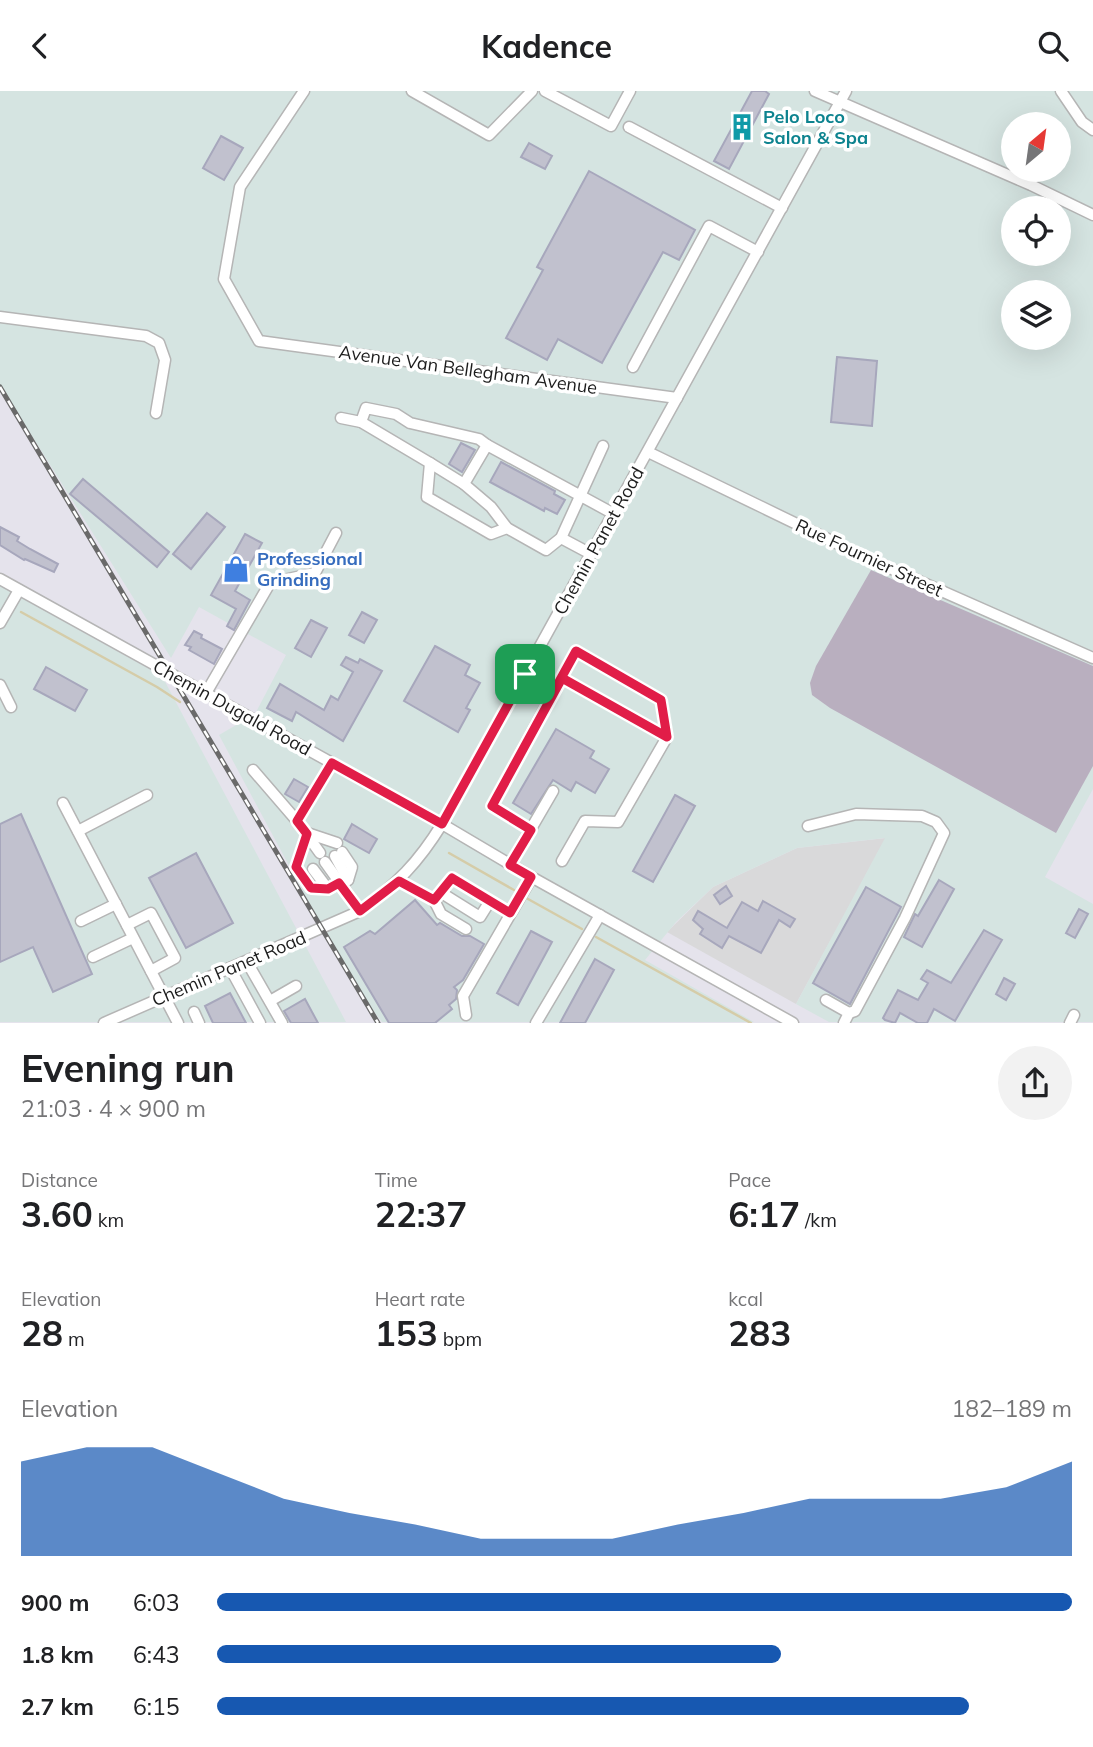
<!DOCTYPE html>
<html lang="en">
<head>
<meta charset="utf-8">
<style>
  body { margin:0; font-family:Mulish,sans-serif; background:#f2f2f2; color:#202124; height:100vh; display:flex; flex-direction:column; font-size:26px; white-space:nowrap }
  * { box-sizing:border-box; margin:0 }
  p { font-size:23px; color:#757577 }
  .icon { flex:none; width:38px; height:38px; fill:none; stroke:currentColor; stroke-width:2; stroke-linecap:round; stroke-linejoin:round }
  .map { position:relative; height:932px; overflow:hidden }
  .details { display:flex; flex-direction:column; background:#fff; flex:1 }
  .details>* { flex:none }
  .needle { width:46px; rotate:29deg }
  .tools { position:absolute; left:1001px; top:21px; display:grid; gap:14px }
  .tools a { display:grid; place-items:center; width:70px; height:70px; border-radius:50%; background:#fff; box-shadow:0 7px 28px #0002; font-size:35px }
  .pin { position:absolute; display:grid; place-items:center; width:60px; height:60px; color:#fff; margin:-30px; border-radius:14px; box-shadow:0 4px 10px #0006 }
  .round { display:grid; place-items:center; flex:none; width:74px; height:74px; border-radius:37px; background:#f2f2f2 }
  .summary { display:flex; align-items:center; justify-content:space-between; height:119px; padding:0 21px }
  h1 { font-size:38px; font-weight:700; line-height:52px }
  .stats { display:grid; grid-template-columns:repeat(3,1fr); gap:10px; height:119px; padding:7px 21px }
  .stats div { display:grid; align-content:center }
  .stats b { font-size:35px; font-weight:700 }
  .stats small { font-size:19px; font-weight:400 }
  .stats p { font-size:19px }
  .chart { height:196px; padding:14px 21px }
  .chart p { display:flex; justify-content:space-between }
  .chart svg { width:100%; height:126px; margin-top:7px; fill:#1758b1; opacity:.7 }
  ul { padding:0 21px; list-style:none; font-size:23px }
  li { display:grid; grid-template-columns:112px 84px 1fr; align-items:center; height:52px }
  li i { height:18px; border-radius:9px; background:#1758b1 }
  header { display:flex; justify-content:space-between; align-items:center; height:91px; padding:0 21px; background:#fff; font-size:32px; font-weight:700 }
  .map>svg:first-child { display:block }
  .residential { fill:#d9d9da }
  .industrial { fill:#d5e4e1; fill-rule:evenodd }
  .construction { fill:#b9afbf }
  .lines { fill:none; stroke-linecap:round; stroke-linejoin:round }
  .stream { stroke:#d5cca8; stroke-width:2.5 }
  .building { fill:#c1c1ce; stroke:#a7a7bc; stroke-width:2 }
  .minor-casing { stroke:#b5b5b5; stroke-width:13 }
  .minor { stroke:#fff; stroke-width:10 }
  .rail-casing { stroke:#6a6a6a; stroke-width:5 }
  .rail { stroke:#fff; stroke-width:2.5; stroke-dasharray:8; stroke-linecap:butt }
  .route-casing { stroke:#fff; stroke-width:14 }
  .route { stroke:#e11d48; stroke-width:9 }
  .labels { text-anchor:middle; stroke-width:7; stroke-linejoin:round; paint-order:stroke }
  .culture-label { font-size:18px; font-weight:bold; fill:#0d838f; stroke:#fff; text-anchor:start }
  .street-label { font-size:18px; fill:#1c1c1c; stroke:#fff }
  .shop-label { font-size:18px; font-weight:bold; fill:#366cbe; stroke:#fff; text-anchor:start }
</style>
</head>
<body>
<header><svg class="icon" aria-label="back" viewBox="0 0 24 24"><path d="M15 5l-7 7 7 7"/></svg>Kadence<svg class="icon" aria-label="search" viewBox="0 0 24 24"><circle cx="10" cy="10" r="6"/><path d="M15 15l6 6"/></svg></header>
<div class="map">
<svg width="1093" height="932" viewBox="0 0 1093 932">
  <rect width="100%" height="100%" fill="#e5e3ec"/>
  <polygon class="residential" points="886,747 796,913 667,841 713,796 797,757"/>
  <g class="industrial">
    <path d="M0,0H1093V698L1045,786L1093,813V931H829L796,913L885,747L797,757L713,796L676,831L645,869L754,931H382L362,905L323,838L219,644L255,623L286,564L199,516L171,567L0,294ZM1013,33H1059V79H1013ZM1013,117H1059V163H1013ZM1013,201H1059V247H1013Z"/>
    <polygon points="0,495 162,585 346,931 0,931"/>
  </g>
  <polygon class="construction" points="871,479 1093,575 1093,675 1056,742 830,617 812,604 810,592 816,575"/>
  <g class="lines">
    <g class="stream">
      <polyline points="21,521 157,596 180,611"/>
      <polyline points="449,762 514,799"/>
      <polyline points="528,808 582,838"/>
      <polyline points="596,846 751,932"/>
    </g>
  </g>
  <g class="building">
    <polygon points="752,0 765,0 769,3 729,78 714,70"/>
    <polygon points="221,45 243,57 224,89 203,77"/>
    <polygon points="529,52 552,65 545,78 521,66"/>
    <polygon points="589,80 695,139 679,169 663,161 602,272 558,248 547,269 506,247 543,179 537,176"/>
    <polygon points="837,266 877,270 872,335 831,331"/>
    <polygon points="461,352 475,359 462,381 449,373"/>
    <polygon points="501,371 555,400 554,403 565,409 557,423 545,417 544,420 490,391"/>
    <polygon points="83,388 169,461 157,476 70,403"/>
    <polygon points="207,422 225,436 191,478 173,463"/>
    <polygon points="0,436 19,446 17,450 30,458 58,473 54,481 25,468 24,469 0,454"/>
    <polygon points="245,443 262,452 235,500 250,509 234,539 227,535 236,518 211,504"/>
    <polygon points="362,521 377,529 364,552 349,544"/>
    <polygon points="311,529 327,537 311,566 295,557"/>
    <polygon points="194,540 202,544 201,547 222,558 214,573 189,559 191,556 185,554"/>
    <polygon points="435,555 470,574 465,584 480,592 466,617 470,619 458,641 404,610"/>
    <polygon points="346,566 358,572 360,568 382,580 343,650 296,621 292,630 267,617 280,593 324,619 331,605 338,609 353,581 341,574"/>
    <polygon points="46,576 87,599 75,620 34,598"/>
    <polygon points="556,638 594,660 590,667 609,678 595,702 576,691 571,700 553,689 531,723 513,712"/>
    <polygon points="294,688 308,696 299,711 285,703"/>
    <polygon points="675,704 695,715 653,791 633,780"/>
    <polygon points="21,723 92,883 53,901 33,856 0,871 0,733"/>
    <polygon points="352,733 377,748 369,762 344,748"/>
    <polygon points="196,762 233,832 186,857 149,787"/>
    <polygon points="939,789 954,798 922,856 904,846 915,823 918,825"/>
    <polygon points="726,795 732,805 720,813 714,804"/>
    <polygon points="866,796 901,816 850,913 813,892"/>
    <polygon points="415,809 437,834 440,832 462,845 470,845 484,853 463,889 454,896 457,899 456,908 449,914 452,918 435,932 389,932 344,856 370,840 375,843"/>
    <polygon points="763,810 795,828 790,836 779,829 761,862 729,845 722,857 700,843 703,838 693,829 698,820 727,837 742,811 758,820"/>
    <polygon points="1079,818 1088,823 1075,847 1066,842"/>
    <polygon points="984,839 1002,849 955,930 934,918 927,932 918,932 900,922 895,932 885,929 883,927 898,899 918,909 928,892 921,888 927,879 951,892"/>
    <polygon points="531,840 552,851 518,914 497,902"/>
    <polygon points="595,868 614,879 585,932 560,932"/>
    <polygon points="1004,887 1015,893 1006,909 996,903"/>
    <polygon points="230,902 246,932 213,932 205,915"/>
    <polygon points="305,908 318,932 291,932 284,920"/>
  </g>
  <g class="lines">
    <defs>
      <g id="minor">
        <polyline points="304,0 240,96 224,188 259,250 677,307"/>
        <polyline points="412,0 489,44 532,0"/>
        <polyline points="545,0 611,35 630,0"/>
        <polyline points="815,0 1031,94 1093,124"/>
        <polyline points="1061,0 1082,31 1093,39"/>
        <polyline points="629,36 782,117"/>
        <polyline points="0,226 146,245 159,252 165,269 156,322"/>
        <polyline points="633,276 709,135 758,161"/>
        <polyline points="341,327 361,331"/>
        <polyline points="487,354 479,348 410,332 396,323 366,317 361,331 430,372 427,406 491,443 507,437"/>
        <polyline points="603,355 561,447 546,459 507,437 491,416 464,393 487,354 614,423"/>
        <polyline points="648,361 867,467 1093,567"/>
        <polyline points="430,372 464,393"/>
        <polyline points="561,447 591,463"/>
        <polyline points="0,488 442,733 535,788 793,932"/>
        <polyline points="0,532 19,499"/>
        <polyline points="525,584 554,600 492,715 531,739"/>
        <polyline points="562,587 667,646"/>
        <polyline points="0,594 11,616"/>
        <polyline points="554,600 576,560 661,609 667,646 618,731 585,730 562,770"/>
        <polyline points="206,602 270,492 315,482 336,442"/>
        <polyline points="253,679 297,730"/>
        <polyline points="63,712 178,932"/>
        <polyline points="808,735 856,723 922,725 936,731 944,742 905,827 855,920 849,922"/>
        <polyline points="78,740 147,704"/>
        <polyline points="307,742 296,776 311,797 328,798 348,789 352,776 342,761"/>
        <polyline points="307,742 337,752"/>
        <polyline points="320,762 297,730 332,672"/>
        <polyline points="335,765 348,789"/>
        <polyline points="325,771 360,820"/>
        <polyline points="510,774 553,700"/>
        <polyline points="313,778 328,798"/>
        <polyline points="399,790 434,809 452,787 490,810 480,826 440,801"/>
        <polyline points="434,809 441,823 466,838"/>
        <polyline points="81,830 116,813"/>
        <polyline points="127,834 151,822 175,867 151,880"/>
        <polyline points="93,866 133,847"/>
        <polyline points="247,871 282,932"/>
        <polyline points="230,877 260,932"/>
        <polyline points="826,909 849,922 844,932"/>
        <polyline points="270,910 296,895"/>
        <polyline points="194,921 199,932"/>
        <polyline points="466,924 463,905 532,786"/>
        <path d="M104,932L360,820C397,793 418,772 442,733L846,0"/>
        <polyline points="536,932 600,824"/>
        <polyline points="1070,932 1074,924"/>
      </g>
    </defs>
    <use href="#minor" class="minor-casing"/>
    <use href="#minor" class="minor"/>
    <defs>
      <polyline id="rail" points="0,296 378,932"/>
    </defs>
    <use href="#rail" class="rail-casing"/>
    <use href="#rail" class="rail"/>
  </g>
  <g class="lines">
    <defs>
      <polyline id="route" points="525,583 442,733 332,672 297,730 307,743 296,776 311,797 328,798 339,792 360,820 399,790 434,809 452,787 510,822 531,786 510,774 531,739 492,715 562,587 667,646 661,609 576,560 554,600 525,583"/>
    </defs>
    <use href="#route" class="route-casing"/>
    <use href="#route" class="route"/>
  </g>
  <defs>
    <symbol id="building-bare" viewBox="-9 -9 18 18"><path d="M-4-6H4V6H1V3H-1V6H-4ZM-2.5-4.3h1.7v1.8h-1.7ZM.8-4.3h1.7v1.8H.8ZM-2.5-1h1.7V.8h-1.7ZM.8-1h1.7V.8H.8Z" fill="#0f9aa8" stroke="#fff" stroke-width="2.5" paint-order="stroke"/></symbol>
    <symbol id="shop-bare" viewBox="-9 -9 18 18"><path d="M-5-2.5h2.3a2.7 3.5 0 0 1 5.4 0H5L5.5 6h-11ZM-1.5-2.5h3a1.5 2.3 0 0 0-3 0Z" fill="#3f7fe0" stroke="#fff" stroke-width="2.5" paint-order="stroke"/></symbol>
  </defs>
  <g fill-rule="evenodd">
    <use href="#building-bare" x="723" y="17" width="38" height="38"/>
    <use href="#shop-bare" x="217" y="459" width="38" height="38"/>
  </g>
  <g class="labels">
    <g class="culture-label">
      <text x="763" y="32">Pelo Loco<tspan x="763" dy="21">Salon &amp; Spa</tspan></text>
    </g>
    <g class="street-label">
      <text transform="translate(468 279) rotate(8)" y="6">Avenue Van Bellegham Avenue</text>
      <text transform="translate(599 450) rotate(-61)" y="6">Chemin Panet Road</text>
      <text transform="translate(869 467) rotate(25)" y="6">Rue Fournier Street</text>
      <text transform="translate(232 617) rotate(29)" y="6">Chemin Dugald Road</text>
      <text transform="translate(229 878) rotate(-23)" y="6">Chemin Panet Road</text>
    </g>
    <g class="shop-label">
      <text x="257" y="474">Professional<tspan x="257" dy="21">Grinding</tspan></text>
    </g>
  </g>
</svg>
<div class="tools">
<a><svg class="needle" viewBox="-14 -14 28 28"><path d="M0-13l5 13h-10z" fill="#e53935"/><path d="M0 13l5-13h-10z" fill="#757577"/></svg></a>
<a><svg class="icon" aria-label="locate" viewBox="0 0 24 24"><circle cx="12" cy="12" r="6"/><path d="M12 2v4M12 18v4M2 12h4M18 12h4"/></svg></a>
<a><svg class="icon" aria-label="layers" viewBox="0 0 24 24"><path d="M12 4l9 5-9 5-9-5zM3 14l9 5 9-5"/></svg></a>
</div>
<div class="pin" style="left:525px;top:583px;background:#1e9e55"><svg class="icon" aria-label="arrive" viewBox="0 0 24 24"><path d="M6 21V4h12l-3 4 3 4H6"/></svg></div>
</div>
<section class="details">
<div class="summary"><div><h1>Evening run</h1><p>21:03 · 4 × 900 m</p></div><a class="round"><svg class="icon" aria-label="share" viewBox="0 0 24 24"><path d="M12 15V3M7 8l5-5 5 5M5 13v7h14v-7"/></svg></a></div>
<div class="stats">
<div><p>Distance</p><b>3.60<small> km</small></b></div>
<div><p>Time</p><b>22:37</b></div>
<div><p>Pace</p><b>6:17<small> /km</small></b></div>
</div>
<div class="stats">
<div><p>Elevation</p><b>28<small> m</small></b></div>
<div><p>Heart rate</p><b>153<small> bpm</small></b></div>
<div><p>kcal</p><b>283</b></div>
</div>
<div class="chart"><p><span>Elevation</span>182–189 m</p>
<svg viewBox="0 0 160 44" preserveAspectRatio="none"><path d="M0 44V11L10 6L20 6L30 15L40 24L50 29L60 33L70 38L80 38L90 38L100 33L110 29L120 24L130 24L140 24L150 20L160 11V44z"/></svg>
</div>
<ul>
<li><b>900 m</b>6:03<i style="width:100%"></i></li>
<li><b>1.8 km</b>6:43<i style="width:66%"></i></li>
<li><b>2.7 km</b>6:15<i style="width:88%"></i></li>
</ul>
</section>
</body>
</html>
